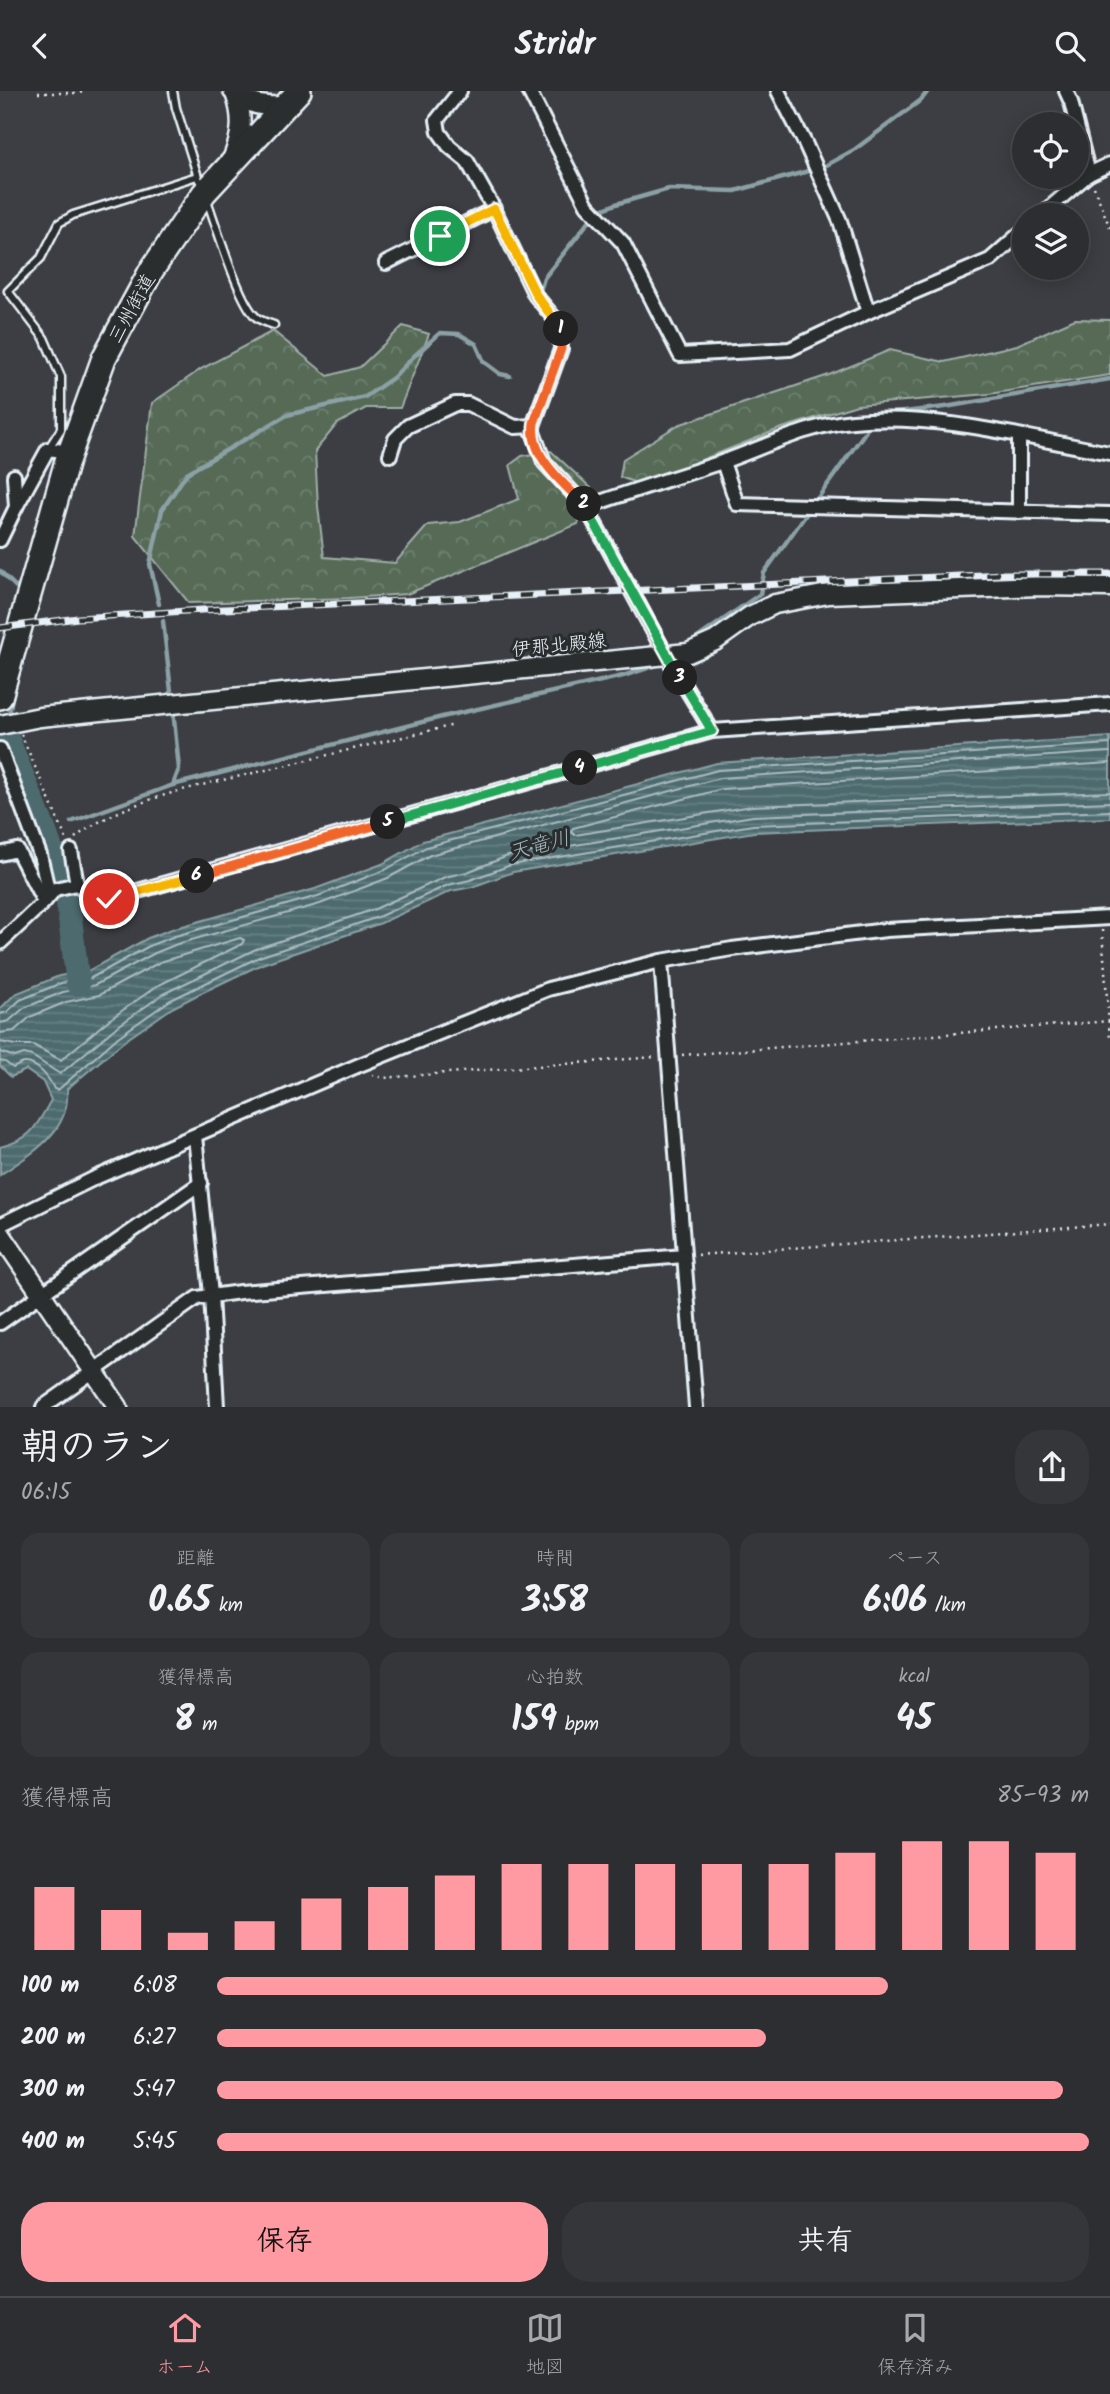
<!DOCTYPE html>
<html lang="ja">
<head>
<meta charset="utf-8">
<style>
  body { margin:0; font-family:Kalam,"Klee One",sans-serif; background:#35363a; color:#f1f3f6; height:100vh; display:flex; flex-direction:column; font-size:26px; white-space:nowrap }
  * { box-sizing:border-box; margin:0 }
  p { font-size:23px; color:#a7a8ac }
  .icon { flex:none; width:38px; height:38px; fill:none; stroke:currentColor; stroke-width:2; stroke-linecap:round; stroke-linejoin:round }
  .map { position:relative; height:1316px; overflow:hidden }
  .drawer { display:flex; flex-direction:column; background:#2d2e32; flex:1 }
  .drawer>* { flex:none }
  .fabs { position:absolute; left:1012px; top:21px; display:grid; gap:14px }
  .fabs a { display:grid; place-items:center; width:77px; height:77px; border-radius:50%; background:#2d2e32; box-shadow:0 4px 18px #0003,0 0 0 2px #484a4d; font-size:35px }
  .pin { position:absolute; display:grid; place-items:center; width:60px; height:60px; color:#fff; margin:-30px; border:4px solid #fff; border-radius:50%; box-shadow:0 2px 7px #0007 }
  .km { position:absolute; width:35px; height:35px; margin:-18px; border-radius:50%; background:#222; color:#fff; font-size:19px; line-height:35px; text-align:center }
  .round { display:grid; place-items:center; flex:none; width:74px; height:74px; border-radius:28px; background:#35363a }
  .head { display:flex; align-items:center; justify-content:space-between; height:119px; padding:0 21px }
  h1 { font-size:38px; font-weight:700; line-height:52px }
  .figures { display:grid; grid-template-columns:repeat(3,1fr); gap:10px; height:119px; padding:7px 21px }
  .figures div { display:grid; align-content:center; border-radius:18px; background:#35363a; text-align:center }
  .figures b { font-size:35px; font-weight:700 }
  .figures small { font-size:19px; font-weight:400 }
  .figures p { font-size:19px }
  .chart { height:196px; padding:14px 21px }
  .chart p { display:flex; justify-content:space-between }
  .chart svg { width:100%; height:126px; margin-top:7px; stroke:#ff9aa2; stroke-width:6 }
  .button { display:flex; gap:14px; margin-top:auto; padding:14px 21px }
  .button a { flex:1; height:80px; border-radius:28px; background:#ff9aa2; color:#111; font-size:28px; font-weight:700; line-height:80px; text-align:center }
  .button a+a { background:#35363a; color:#f1f3f6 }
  ul { padding:0 21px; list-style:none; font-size:23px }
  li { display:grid; grid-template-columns:112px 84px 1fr; align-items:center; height:52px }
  li i { height:18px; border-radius:9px; background:#ff9aa2 }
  header { display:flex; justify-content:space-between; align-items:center; height:91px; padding:0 21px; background:#2d2e32; font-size:32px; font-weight:700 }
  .menu { display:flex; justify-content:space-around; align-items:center; height:98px; border-top:2px solid #484a4d; background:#2d2e32; font-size:19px; color:#a7a8ac }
  .menu a { display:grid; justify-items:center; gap:4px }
  .menu .current { color:#ff9aa2 }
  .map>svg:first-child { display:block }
  .forest { fill:url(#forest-crowns); stroke:#9faea8; stroke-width:2 }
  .water { fill:url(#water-rules); stroke:#8ba1a5; stroke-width:2 }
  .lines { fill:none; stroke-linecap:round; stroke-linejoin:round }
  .shore { stroke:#aabbc1; stroke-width:2 }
  .stream { stroke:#8ba1a5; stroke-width:4.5 }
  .river { stroke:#4d6b6e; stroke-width:24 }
  .lane-casing { stroke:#e8f1f8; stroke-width:11 }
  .street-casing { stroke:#e8f1f8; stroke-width:18 }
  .secondary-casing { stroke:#e8f1f8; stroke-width:23 }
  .highway-casing { stroke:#e8f1f8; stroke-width:28 }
  .path { stroke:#e8f1f8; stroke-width:2.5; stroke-dasharray:2 5; stroke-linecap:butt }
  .lane { stroke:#2a2d2e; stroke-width:6 }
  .street { stroke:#2a2d2e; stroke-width:12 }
  .secondary { stroke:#2a2d2e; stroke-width:18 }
  .highway { stroke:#2a2d2e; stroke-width:23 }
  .rail-casing { stroke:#e8f1f8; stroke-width:7 }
  .rail { stroke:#2a2d2e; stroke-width:4.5; stroke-dasharray:13; stroke-linecap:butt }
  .split-1-casing { stroke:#fff; stroke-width:14 }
  .split-2-casing { stroke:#fff; stroke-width:14 }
  .split-3-casing { stroke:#fff; stroke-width:14 }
  .split-4-casing { stroke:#fff; stroke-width:14 }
  .split-5-casing { stroke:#fff; stroke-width:14 }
  .split-6-casing { stroke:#fff; stroke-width:14 }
  .split-7-casing { stroke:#fff; stroke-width:14 }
  .split-1 { stroke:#f5b400; stroke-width:9 }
  .split-2 { stroke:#f0652b; stroke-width:9 }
  .split-3 { stroke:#22a559; stroke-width:9 }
  .split-4 { stroke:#22a559; stroke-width:9 }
  .split-5 { stroke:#22a559; stroke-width:9 }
  .split-6 { stroke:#f0652b; stroke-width:9 }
  .split-7 { stroke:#f5b400; stroke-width:9 }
  .labels { text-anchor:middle; stroke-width:6; stroke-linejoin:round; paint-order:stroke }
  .street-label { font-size:19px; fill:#e8f1f8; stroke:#2a2d2e }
  .water-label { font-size:21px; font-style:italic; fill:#a2b5ba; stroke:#2a2d2e }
</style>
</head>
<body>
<header><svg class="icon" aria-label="back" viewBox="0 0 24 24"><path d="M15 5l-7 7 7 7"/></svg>Stridr<svg class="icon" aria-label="search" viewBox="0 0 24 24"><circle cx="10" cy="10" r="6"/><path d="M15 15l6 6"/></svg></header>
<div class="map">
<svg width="1110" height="1316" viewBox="0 0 1110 1316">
  <defs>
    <pattern id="forest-crowns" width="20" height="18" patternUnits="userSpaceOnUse" patternTransform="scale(1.75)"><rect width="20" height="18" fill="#566b57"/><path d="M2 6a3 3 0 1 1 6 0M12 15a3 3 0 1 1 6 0" fill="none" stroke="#6e8170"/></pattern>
    <pattern id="water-rules" width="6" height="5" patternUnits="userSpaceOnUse" patternTransform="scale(1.75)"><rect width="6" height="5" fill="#4d6b6e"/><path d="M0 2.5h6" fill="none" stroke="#678183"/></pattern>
  </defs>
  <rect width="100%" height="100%" fill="#3c3e43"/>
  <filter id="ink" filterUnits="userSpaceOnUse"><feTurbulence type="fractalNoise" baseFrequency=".0143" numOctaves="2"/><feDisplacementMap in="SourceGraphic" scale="14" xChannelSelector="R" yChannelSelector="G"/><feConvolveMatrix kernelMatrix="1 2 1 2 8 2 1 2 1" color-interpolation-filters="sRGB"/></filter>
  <g filter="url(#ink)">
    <g class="forest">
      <polygon points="1075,228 1110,229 1110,284 989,303 857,314 779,338 694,372 655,399 620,386 623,368 678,334 829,284 890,259 944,271 1017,254"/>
      <polygon points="403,235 429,243 400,317 366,317 337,333 315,360 318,415 324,466 395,472 428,434 460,431 519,408 510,374 522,365 551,360 591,397 578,433 407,503 349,507 189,512 135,445 152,312 201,278 273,240 328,285 360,276"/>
    </g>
    <path class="water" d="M1110,646V727L754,741L513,781L472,796L451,800L381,832L262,873L199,903L172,917L123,951L67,998C71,1041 31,1063 0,1084V1056C32,1048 36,1036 51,1009L43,991L26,979L11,986L0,975V918L15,903L59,885L88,880L148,847L172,838L315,798L382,773L423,750L717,672Z"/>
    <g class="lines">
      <g class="shore">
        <polyline points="1110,672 722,698 573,737 571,741 575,744 752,715 1110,701"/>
        <polyline points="0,923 7,921 20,909 61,892 91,887 151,854 175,845 318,805 385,779 426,756 718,679 1110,653"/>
        <polyline points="0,932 9,930 24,917 63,901 95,894 155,862 177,853 320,813 388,787 430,764 720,687 1110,661"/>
        <polyline points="0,942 14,940 30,926 66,911 99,904 160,871 240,847 244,849 242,853 157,895 106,931 61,969 33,954 16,954 0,951"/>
        <polyline points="0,961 15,966 24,963 32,965 60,983 114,938 163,903 192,889 256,858 375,818 445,786 467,781 508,765 753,725 1110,711"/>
        <path d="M0,970L5,971L13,977C17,975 20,973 24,972C37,971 50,988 54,998L58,999L118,946L169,910L259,866L378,826L448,794L470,789L511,774L753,734L1110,720"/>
      </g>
      <g class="stream">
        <polyline points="549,211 540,200 544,187 590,129 601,119 616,113 669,98 735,100 823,76 854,59 921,9 928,0"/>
        <polyline points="564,232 569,244"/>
        <polyline points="888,323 945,316 1110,288"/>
        <polyline points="0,480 22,502"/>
        <polyline points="159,513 150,473 162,419 187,382 287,324 365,306 394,286 413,266 440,242 459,243 476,253 484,271 500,283 510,285"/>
        <polyline points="163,530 172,609"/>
        <polyline points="690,552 760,503 764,482 866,340"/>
        <polyline points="8,628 15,592"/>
        <polyline points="173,694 442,626 623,585 657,574"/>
        <polyline points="71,731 173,694 179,678 173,618"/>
        <polyline points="45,741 51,739"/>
      </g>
      <polyline class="river" points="5,642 45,741 67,803 78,893"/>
      <defs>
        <g id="lane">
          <polyline points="173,0 176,17 199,89"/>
          <path d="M207,109C216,134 238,208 255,225C260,230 268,232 274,234"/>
          <polyline points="48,358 61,338 61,286 44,247 8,200 41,167 59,132 73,124 197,85"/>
        </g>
        <g id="street">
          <polyline points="460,0 437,29 439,41 449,55 467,70 494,118 535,204 560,234 561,258 533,335 533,341 544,371 586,416 666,564 712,640"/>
          <polyline points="529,0 587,114 623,152 680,264 790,258 868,221"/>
          <polyline points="778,0 805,52 840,130 868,221 990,169 1024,139"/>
          <polyline points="1066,0 1071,11 1089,83 1110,73"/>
          <polyline points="1041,124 1089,83"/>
          <polyline points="386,172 494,118"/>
          <polyline points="390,364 395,348 408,335 455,313 468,313 515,336 533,335"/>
          <polyline points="723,371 737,413 1110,423"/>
          <polyline points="16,416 48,358 71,361"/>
          <path d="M586,416C631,400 677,386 722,371C765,356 807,334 853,330C936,322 1028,347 1110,362"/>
          <polyline points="1019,421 1019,345"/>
          <polyline points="0,449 16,416 14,385"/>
          <polyline points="0,658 40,764 47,794 44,811"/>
          <polyline points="71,760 77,793 91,804 109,808 712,640 1110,613"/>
          <polyline points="0,763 17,759 44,811"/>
          <polyline points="0,852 44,811 55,798 77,793"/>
          <polyline points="661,870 696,1316"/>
          <polyline points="195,1045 211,1204 217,1316"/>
          <polyline points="0,1134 95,1087 357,975 548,898 661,870 732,858 886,839 1110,827"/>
          <polyline points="0,1232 201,1092"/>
          <polyline points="43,1316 197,1207 240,1201 684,1165"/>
        </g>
        <g id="secondary">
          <path d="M233,0C248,14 263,16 283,15"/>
          <path d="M232,69C242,45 244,27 235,2"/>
          <polyline points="0,634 40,626 688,562 715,550 750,525 775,513 828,503 1038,495 1110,496"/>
          <polyline points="0,1142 118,1316"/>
        </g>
        <polyline id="highway" points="0,606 67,370 104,267 151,180 204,102 299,0"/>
      </defs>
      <use href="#lane" class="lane-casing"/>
      <use href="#street" class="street-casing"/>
      <use href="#secondary" class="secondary-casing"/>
      <use href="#highway" class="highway-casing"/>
      <g class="path">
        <polyline points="38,2 79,2 84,0"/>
        <polyline points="1094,96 1110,137"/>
        <polyline points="21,643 67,750"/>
        <path d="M75,747C125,707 205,694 266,679C329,664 392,648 455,634"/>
        <polyline points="1102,839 1110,948"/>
        <polyline points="682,964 1110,930"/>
        <polyline points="372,984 383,987 655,966"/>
        <polyline points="698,1164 1110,1133"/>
      </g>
      <use href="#lane" class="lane"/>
      <use href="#street" class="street"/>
      <use href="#secondary" class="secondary"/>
      <use href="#highway" class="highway"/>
      <defs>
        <polyline id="rail" points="0,537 78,527 202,519 1004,483 1110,483"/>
      </defs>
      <use href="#rail" class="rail-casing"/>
      <use href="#rail" class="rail"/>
    </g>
  </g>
  <g class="lines" filter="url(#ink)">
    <defs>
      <polyline id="split-1" points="440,145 494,118 536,204 561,238"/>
      <path id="split-2" d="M561,238V258L534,332C529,365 563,392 584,413"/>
      <polyline id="split-3" points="584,413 680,587"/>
      <polyline id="split-4" points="580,677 712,640 680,587"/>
      <polyline id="split-5" points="388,731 580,677"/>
      <polyline id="split-6" points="197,785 388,731"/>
      <polyline id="split-7" points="109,808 197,785"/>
    </defs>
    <use href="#split-1" class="split-1-casing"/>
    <use href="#split-2" class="split-2-casing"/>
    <use href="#split-3" class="split-3-casing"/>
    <use href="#split-4" class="split-4-casing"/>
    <use href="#split-5" class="split-5-casing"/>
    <use href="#split-6" class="split-6-casing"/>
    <use href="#split-7" class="split-7-casing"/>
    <use href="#split-1" class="split-1"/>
    <use href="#split-2" class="split-2"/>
    <use href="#split-3" class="split-3"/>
    <use href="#split-4" class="split-4"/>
    <use href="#split-5" class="split-5"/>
    <use href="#split-6" class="split-6"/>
    <use href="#split-7" class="split-7"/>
  </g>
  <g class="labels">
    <g class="street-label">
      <text transform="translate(131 217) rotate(-61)" y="7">三州街道</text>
      <text transform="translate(559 553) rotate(-6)" y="7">伊那北殿線</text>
    </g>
    <g class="water-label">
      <text transform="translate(539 754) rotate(-15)" y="7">天竜川</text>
    </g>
  </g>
</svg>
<div class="fabs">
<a><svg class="icon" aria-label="locate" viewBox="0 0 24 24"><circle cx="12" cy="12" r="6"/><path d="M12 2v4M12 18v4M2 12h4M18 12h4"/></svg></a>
<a><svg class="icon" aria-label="layers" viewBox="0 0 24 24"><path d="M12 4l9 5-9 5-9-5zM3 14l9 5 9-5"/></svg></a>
</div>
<div class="pin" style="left:440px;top:145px;background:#1e9e55"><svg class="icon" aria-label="arrive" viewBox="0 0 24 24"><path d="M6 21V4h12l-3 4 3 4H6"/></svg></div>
<div class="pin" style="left:109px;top:808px;background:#d93025"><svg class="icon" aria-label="check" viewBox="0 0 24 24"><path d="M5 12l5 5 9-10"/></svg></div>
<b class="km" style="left:561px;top:238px">1</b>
<b class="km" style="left:584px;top:413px">2</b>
<b class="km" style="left:680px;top:587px">3</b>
<b class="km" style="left:580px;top:677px">4</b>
<b class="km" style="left:388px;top:731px">5</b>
<b class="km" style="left:197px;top:785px">6</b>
</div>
<section class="drawer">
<div class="head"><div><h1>朝のラン</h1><p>06:15</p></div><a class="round"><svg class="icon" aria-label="share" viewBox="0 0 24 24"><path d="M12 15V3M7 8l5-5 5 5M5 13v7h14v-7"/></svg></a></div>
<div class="figures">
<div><p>距離</p><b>0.65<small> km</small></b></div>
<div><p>時間</p><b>3:58</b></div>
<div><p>ペース</p><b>6:06<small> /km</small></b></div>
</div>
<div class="figures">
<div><p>獲得標高</p><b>8<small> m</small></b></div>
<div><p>心拍数</p><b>159<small> bpm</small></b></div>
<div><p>kcal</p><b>45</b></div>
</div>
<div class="chart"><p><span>獲得標高</span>85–93 m</p>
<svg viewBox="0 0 160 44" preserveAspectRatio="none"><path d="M5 44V22M15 44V30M25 44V38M35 44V34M45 44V26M55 44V22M65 44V18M75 44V14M85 44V14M95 44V14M105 44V14M115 44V14M125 44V10M135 44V6M145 44V6M155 44V10"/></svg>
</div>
<ul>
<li><b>100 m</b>6:08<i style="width:77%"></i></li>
<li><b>200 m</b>6:27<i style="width:63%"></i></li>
<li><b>300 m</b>5:47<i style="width:97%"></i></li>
<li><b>400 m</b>5:45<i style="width:100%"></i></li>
</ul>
<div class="button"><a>保存</a><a>共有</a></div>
</section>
<nav class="menu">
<a class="current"><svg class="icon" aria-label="home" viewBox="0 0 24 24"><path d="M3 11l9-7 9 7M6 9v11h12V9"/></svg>ホーム</a>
<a><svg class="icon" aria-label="map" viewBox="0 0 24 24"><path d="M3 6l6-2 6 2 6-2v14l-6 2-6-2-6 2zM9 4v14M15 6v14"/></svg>地図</a>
<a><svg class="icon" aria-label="saved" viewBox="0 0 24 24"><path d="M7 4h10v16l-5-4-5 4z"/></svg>保存済み</a>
</nav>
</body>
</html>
